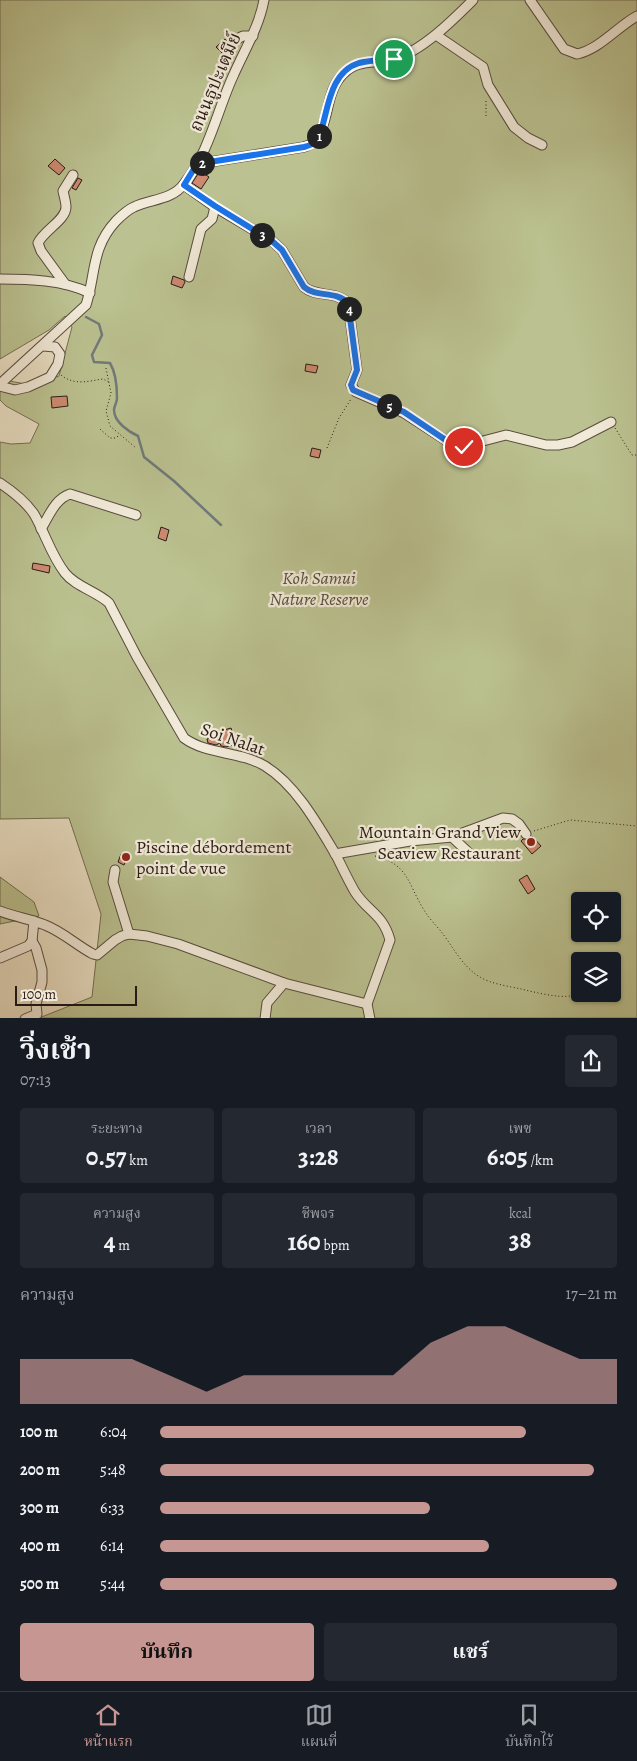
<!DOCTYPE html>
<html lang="th">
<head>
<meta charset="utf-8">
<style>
  body { margin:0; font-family:Alegreya,"Noto Serif Thai",serif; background:#242831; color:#f1f3f6; height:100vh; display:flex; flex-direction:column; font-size:19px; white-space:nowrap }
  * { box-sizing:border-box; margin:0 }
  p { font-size:16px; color:#9ea1a6 }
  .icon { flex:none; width:28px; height:28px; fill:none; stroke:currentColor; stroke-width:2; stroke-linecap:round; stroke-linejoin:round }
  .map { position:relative; height:1018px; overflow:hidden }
  .details { display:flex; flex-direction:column; background:#171b24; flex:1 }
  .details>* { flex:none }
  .fabs { position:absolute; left:571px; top:892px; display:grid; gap:10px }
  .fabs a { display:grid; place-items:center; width:50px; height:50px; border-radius:5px; background:#171b24; box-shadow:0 1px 4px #0004; font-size:25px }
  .scale { position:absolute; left:15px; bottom:12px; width:122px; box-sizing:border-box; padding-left:5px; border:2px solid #2b1b15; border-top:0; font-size:14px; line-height:18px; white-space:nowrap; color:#2b1b15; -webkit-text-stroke:4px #f1ead8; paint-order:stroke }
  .pin { position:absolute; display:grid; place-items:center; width:42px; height:42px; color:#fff; margin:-21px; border:2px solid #fff; border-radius:50%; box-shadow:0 1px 5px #0007 }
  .km { position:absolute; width:25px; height:25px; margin:-12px; border-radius:50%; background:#222; color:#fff; font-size:14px; line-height:25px; text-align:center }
  .round { display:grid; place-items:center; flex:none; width:52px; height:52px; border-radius:5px; background:#242831 }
  .head { display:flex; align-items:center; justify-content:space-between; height:85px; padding:0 20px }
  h1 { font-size:28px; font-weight:700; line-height:38px }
  .metrics { display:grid; grid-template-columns:repeat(3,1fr); gap:8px; height:85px; padding:5px 20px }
  .metrics div { display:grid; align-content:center; border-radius:5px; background:#242831; text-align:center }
  .metrics b { font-size:25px; font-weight:700 }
  .metrics small { font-size:14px; font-weight:400 }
  .metrics p { font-size:14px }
  .chart { height:140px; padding:10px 20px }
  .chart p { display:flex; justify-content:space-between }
  .chart svg { width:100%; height:90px; margin-top:5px; fill:#c59692; opacity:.7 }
  .action { display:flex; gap:10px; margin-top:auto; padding:10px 20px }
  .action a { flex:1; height:58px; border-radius:5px; background:#c59692; color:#111; font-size:20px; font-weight:700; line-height:58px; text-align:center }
  .action a+a { background:#242831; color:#f1f3f6 }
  ul { padding:0 20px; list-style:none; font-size:16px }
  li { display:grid; grid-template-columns:80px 60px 1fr; align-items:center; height:38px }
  li i { height:12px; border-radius:6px; background:#c59692 }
  .menu { display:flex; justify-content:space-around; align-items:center; height:70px; border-top:1px solid #363941; background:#171b24; font-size:14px; color:#9ea1a6 }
  .menu a { display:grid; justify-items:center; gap:2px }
  .menu .on { color:#c59692 }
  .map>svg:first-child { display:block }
  .green { fill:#bbc190; stroke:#736e52; fill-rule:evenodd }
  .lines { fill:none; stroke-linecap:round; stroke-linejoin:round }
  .stream { stroke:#707a7b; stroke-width:2.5 }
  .building { fill:#cd8a71; stroke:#2b1b15 }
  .minor-casing { stroke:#5a4c40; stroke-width:11 }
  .path { stroke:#2b1b15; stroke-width:1; stroke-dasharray:1 2.5; stroke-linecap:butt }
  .minor { stroke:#f1ead8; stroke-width:9 }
  .route-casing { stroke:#fff; stroke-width:10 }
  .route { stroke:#1a73e8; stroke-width:6 }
  .poi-dot { fill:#8f2418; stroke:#f1ead8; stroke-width:2 }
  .labels { text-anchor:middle; stroke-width:4.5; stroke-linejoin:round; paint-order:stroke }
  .street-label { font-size:18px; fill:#2b1b15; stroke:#f1ead8 }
  .park-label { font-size:18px; font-style:italic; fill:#564d3a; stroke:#f1ead8 }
  .poi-label { font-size:18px; fill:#2b1b15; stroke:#f1ead8; text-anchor:end }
</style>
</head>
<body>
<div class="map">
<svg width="637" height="1019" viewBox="0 0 637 1019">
  <rect width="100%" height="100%" fill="#e9dfc3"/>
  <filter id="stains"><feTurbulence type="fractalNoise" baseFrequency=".004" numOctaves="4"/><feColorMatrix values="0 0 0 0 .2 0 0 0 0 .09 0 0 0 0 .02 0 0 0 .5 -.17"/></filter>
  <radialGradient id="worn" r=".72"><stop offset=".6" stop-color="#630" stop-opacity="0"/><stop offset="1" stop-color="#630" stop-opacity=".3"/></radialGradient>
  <g class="green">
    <path d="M0,0H637V1018H39L92,997L101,914L69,818L0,819V442L11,444L30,443L39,424L6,406L0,400V385L6,380C30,386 36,385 59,376L72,327L65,316L49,330L0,359ZM580,901H612V934H580ZM580,961H612V994H580Z"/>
    <polygon points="0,877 34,902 39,916 0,924"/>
  </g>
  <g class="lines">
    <path class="stream" d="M86,317L99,324L102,335L92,355L94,362L110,363C116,373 117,387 117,398C117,403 114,406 114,410C114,422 129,432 138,436L144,457L174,481L221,525"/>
  </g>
  <g class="building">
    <polygon points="225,39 230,46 222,53 216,47"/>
    <polygon points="55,159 65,168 59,175 48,166"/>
    <polygon points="200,171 209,177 201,189 192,183"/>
    <polygon points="78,178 82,180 76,190 72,188"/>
    <polygon points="173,276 184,280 185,282 182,288 171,284"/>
    <polygon points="306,364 318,366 316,373 305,371"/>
    <polygon points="67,396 68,406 52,408 51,397"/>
    <polygon points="312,448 321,450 319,458 310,456"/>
    <polygon points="161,527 169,530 166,541 158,538"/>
    <polygon points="33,563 50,566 49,573 32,569"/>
    <polygon points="231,728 236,744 226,747 221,746 220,743 216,745 208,743 207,739 218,736 217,732"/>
    <polygon points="532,836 541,846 532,854 521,841 523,839 529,839"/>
    <polygon points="121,854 128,856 124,865 118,862"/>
    <polygon points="527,875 535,889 528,894 519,880"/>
  </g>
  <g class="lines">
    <defs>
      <g id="minor">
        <path d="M530,0L564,49L577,54C600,49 617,27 637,16"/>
        <polyline points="436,35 483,67 488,85 514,127 528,138 542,145"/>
        <polyline points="233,41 243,36 253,36"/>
        <path d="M197,164L304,147C309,145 314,144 317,139C330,119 325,91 344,73C358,59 376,64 394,59C422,51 453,20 473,0"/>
        <path d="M184,185L215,207L272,241L282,250L304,287C317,298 335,290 348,303L357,370L351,385L356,392L404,413L456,447H460L506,435L546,445H558L572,442L611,422"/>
        <polyline points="189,277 201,229 212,219 215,207"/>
        <path d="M0,279C29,279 63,280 90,293"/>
        <path d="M65,284L41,251L38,243C44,230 66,220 66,207C66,202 64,196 63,191L73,175"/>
        <path d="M0,384L86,305C96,274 91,248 116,221C121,216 127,210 134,207C151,199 172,200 184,184C210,151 217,110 234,74C245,49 259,27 264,0"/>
        <polyline points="0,386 15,390 28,387 50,377 58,364 60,354 55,347 43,346"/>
        <path d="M0,483C12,491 26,502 34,514C45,533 51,555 65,573C76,587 96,591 109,603L137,657L184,738C207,755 240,751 265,766C296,785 318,825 336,855C342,867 348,880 355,892C368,912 383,914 390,940L367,1004L370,1019"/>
        <path d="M41,529C49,516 55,499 70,494L136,515"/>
        <polyline points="452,837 469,853"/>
        <polyline points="335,854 410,841 452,837 503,818 512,819 519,824 526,834"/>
        <polyline points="115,870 113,882 129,934"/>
        <path d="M0,911C15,917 31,919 45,925C63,932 76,945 93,954L97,955L115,940L122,936L129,934L147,936L178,944L284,983L367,1004"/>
        <polyline points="0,958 28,946 32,941 34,921"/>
        <polyline points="25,1019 37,1014 36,1004 42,982 42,970 36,948 32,941"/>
        <polyline points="265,1019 267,1003 284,983"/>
      </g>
    </defs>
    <use href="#minor" class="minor-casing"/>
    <g class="path">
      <polyline points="486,116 486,101"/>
      <polyline points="106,368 111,393 106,411 110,426 136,448"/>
      <path d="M61,375C75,386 88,381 103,379L109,382"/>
      <polyline points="615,428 632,455 637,455"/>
      <polyline points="100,429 110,438 115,438 120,435"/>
      <polyline points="327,448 339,418 351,399"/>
      <polyline points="534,831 570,820 637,826"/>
      <path d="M375,856C409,864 408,885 424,910C429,919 437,926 443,934C454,949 464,968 480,977C491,984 508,986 521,989C534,992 557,998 570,996L580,982"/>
    </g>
    <use href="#minor" class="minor"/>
  </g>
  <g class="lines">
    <defs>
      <path id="route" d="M394,59C383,60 370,60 359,63C333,71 329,101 323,124C321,130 319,138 315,142C312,145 308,146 304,147L197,164L184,185L215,206L272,241L282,250L304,287C317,298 335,290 348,303L357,370L351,385L353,390L404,412L456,447H464"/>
    </defs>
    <use href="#route" class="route-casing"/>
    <use href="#route" class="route"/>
  </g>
  <g class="poi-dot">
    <circle cx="531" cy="842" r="5"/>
    <circle cx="126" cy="857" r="5"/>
  </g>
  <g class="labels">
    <g class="street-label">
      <text transform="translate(215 82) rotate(-67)" y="6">ถนนธูปะเตมีย์</text>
      <text transform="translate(233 739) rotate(19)" y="6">Soi Nalat</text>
    </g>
    <g class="park-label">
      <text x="319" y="584">Koh Samui<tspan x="319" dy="21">Nature Reserve</tspan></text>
    </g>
    <g class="poi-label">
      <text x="521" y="838">Mountain Grand View<tspan x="521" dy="21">Seaview Restaurant</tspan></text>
      <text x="136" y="853" text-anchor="start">Piscine débordement<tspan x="136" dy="21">point de vue</tspan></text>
    </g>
  </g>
  <rect width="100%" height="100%" filter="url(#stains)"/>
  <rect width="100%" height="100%" fill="url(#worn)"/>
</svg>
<div class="fabs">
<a><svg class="icon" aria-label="locate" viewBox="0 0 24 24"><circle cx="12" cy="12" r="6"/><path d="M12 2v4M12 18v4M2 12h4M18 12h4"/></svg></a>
<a><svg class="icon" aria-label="layers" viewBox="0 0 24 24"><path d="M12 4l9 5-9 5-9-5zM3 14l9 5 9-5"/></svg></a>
</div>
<div class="scale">100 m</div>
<div class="pin" style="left:394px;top:59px;background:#1e9e55"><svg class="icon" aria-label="arrive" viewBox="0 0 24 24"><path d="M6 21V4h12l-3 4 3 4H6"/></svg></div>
<div class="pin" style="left:464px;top:447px;background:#d93025"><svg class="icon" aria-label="check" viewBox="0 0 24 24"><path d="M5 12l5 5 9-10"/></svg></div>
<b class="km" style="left:319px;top:136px">1</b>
<b class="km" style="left:202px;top:163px">2</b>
<b class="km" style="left:262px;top:235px">3</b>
<b class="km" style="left:349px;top:309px">4</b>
<b class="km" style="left:389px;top:406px">5</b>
</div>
<section class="details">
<div class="head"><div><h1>วิ่งเช้า</h1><p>07:13</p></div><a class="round"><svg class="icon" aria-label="share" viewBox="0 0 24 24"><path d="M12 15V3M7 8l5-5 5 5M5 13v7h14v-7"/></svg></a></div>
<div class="metrics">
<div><p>ระยะทาง</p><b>0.57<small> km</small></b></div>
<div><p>เวลา</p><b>3:28</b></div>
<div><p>เพซ</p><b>6:05<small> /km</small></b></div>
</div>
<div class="metrics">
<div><p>ความสูง</p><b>4<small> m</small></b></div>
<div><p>ชีพจร</p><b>160<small> bpm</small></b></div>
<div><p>kcal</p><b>38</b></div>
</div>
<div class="chart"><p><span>ความสูง</span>17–21 m</p>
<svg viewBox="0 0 160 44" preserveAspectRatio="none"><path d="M0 44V22L10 22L20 22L30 22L40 30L50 38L60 30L70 30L80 30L90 30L100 30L110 14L120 6L130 6L140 14L150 22L160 22V44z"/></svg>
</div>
<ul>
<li><b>100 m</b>6:04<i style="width:80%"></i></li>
<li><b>200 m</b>5:48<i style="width:95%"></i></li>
<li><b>300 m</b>6:33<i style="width:59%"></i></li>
<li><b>400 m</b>6:14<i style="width:72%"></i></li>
<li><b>500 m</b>5:44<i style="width:100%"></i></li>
</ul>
<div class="action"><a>บันทึก</a><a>แชร์</a></div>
</section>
<nav class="menu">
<a class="on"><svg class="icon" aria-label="home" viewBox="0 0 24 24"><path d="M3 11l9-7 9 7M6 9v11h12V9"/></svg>หน้าแรก</a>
<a><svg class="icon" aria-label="map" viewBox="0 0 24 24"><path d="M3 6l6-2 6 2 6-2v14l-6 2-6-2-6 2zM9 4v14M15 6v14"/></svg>แผนที่</a>
<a><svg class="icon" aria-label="saved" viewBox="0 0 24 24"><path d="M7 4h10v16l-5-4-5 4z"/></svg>บันทึกไว้</a>
</nav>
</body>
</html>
